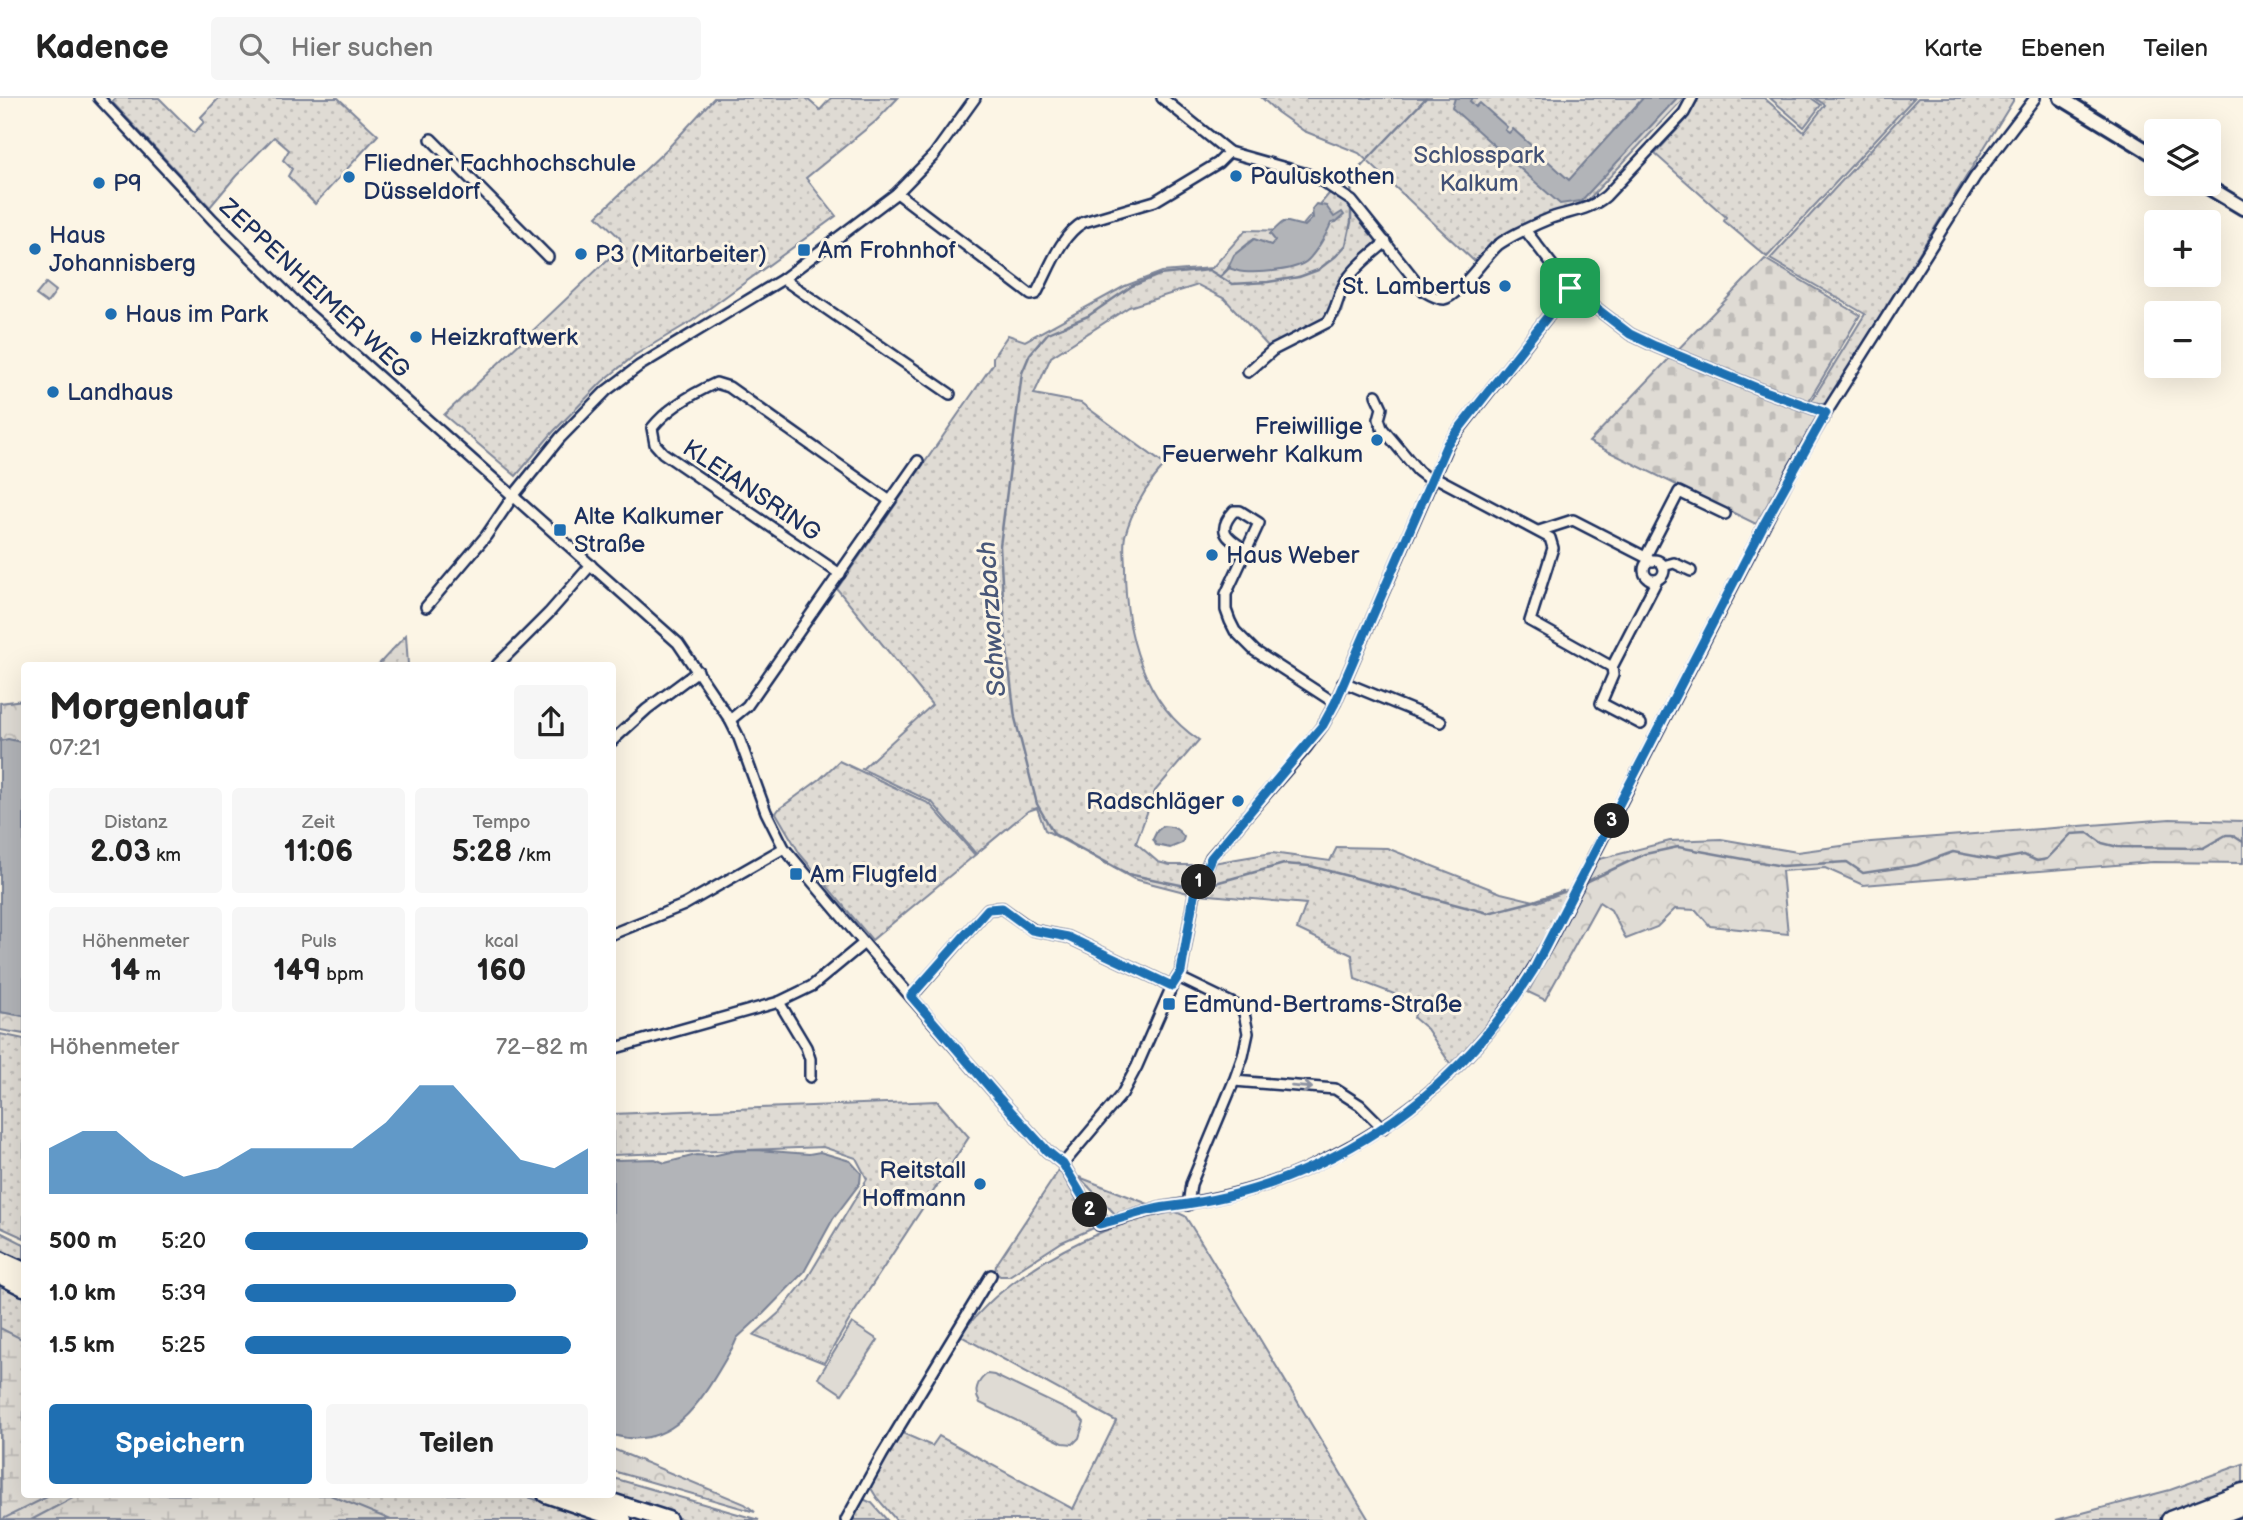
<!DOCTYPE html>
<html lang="de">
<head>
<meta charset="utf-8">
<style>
  body { margin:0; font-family:"Balsamiq Sans",sans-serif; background:#f6f6f6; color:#222; height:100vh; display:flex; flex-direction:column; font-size:26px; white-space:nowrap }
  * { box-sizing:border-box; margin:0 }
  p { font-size:23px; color:#767676 }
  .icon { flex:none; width:38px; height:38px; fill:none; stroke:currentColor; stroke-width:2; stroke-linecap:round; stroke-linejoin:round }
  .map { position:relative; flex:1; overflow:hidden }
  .panel { position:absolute; left:21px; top:564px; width:595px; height:836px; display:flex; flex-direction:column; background:#fff; border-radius:7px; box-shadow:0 7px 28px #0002 }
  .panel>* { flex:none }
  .fabs { position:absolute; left:2144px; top:21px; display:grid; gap:14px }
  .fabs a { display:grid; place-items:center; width:77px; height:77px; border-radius:7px; background:#fff; box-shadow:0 7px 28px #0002; font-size:35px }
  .pin { position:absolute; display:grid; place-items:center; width:60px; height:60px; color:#fff; margin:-30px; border-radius:14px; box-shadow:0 4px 10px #0006 }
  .km { position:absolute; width:35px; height:35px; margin:-18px; border-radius:50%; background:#222; color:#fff; font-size:19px; line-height:35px; text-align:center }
  .round { display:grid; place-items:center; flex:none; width:74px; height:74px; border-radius:7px; background:#f6f6f6 }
  .summary { display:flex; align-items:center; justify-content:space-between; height:119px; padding:0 28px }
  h1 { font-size:38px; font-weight:700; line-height:52px }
  .stats { display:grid; grid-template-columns:repeat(3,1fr); gap:10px; height:119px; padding:7px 28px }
  .stats div { display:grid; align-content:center; border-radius:7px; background:#f6f6f6; text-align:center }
  .stats b { font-size:30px; font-weight:700 }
  .stats small { font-size:19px; font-weight:400 }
  .stats p { font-size:19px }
  .chart { height:196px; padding:14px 28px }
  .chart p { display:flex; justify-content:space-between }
  .chart svg { width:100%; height:126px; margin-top:7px; fill:#1f6fb2; opacity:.7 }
  .primary-button { display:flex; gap:14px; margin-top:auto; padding:14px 28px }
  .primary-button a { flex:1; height:80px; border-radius:7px; background:#1f6fb2; color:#fff; font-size:28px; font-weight:700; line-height:80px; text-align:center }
  .primary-button a+a { background:#f6f6f6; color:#222 }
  ul { padding:0 28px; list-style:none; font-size:23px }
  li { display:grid; grid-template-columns:112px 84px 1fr; align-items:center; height:52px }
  li i { height:18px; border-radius:9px; background:#1f6fb2 }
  header { display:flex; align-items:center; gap:42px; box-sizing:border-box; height:98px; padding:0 35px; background:#fff; border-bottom:2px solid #e0e0e0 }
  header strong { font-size:33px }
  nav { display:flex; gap:38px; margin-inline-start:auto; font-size:24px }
  .search { width:490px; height:63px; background:#f6f6f6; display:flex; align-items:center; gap:18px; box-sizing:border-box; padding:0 24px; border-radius:7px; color:#767676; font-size:26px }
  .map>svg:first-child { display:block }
  .green { fill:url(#green-dots); stroke:#7d8599; stroke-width:2 }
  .forest { fill:url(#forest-crowns); stroke:#7d8599; stroke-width:2 }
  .wetland { fill:url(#wetland-marsh); stroke:#7d8599; stroke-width:2 }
  .cemetery { fill:url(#cemetery-stones); stroke:#7d8599; stroke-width:2 }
  .pitch { fill:#dfdbd4; stroke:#7d8599; stroke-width:2 }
  .water { fill:#b2b4b8; stroke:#767f94; stroke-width:2 }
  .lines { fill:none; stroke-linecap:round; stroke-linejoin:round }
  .stream { stroke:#767f94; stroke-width:2.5 }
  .street-casing { stroke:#1b2f5e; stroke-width:14 }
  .secondary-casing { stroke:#1b2f5e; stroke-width:18 }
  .highway-casing { stroke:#1b2f5e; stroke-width:21 }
  .street { stroke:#fcf5e5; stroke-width:9 }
  .secondary { stroke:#fcf5e5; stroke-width:12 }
  .highway { stroke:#fcf5e5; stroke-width:16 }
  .oneway { stroke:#8c92a2 }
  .route-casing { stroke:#fff; stroke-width:14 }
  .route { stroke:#1f6fb2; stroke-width:9 }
  .poi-dot { fill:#1f6fb2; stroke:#fcf5e5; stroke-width:2.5 }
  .labels { text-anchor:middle; stroke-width:6; stroke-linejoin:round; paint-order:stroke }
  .park-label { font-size:24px; fill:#425176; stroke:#fcf5e5 }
  .poi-label { font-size:24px; fill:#1b2f5e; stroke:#fcf5e5; text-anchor:start }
  .street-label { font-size:24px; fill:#1b2f5e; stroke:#fcf5e5 }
  .water-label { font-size:26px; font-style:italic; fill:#485779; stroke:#fcf5e5 }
</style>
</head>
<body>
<header>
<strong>Kadence</strong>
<div class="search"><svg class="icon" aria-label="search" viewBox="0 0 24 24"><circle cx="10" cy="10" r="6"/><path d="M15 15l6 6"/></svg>Hier suchen</div>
<nav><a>Karte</a><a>Ebenen</a><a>Teilen</a></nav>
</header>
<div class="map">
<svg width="2243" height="1422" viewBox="0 0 2243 1422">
  <defs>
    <pattern id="green-dots" width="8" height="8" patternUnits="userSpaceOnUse" patternTransform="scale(1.75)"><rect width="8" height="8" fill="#dfdbd4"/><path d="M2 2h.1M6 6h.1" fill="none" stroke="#bfbcb8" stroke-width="1.8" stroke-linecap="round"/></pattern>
    <pattern id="forest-crowns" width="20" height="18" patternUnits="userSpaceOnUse" patternTransform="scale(1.75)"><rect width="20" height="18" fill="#dfdbd4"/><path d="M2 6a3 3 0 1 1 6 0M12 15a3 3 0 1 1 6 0" fill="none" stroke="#bfbcb8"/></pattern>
    <pattern id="wetland-marsh" width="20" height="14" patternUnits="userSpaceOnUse" patternTransform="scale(1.75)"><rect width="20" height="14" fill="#dfdbd4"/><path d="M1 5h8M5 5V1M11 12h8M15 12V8" fill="none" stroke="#bfbcb8"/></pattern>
    <pattern id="cemetery-stones" width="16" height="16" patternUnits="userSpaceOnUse" patternTransform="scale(1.75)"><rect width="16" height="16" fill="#dfdbd4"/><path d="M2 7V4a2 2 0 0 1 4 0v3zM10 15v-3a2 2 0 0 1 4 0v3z" fill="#bfbcb8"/></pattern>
  </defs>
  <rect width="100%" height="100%" fill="#fcf5e5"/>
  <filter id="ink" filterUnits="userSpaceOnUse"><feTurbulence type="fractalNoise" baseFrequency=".0143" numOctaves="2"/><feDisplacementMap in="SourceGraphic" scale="14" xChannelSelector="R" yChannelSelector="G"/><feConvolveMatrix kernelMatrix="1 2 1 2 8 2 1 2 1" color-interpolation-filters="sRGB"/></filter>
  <g filter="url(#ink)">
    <g class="green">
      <polygon points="116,0 159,0 194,35 204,24 201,19 219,0 338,0 378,37 315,106 288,78 292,71 283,62 289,52 274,39 236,78 210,109 112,4"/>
      <polygon points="714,0 806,0 820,12 831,0 898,0 876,23 806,80 836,118 692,223 635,257 602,284 553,334 516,378 444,317 622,148 620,140 597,118 669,49"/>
      <polygon points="1262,0 1684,0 1587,103 1524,127 1495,143 1474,163 1359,55 1304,33 1277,14"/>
      <polygon points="1699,0 1764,0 1804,34 1825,7 1815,0 1914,0 1767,159 1724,123 1726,119 1655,56 1686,22"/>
      <polygon points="1770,0 1811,0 1821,7 1804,29"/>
      <polygon points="1918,0 2013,0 2013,3 1826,306 1811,304 1865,216 1770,161"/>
      <path d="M1333,91L1356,114L1386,150L1366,168L1349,187L1340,218L1332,226L1283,251L1276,257L1225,201L1198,187L1129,209L1051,259L1034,296L1081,305L1165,367C1147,387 1132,412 1125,438C1123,448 1125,460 1125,470C1125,534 1143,605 1199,642L1155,693L1136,745L1158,764L1170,767H1201L1272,755L1330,763L1337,749L1387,750L1501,795L1538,804L1572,791L1527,875L1488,931L1451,967L1427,931L1414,920L1418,905L1355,881L1352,857L1297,831L1306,806L1188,795L1134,781L1045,732L1037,710L1028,713L976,756L932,704L862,671L932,607L837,491L993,266V259L1008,237L1025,243L1125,188L1162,174L1212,170L1246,132L1298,133Z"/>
      <polygon points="406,537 408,567 378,567"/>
      <polygon points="839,663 930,706 975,757 872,842 800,756 776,715 779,711 820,681"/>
      <polygon points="0,936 24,941 24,1140 0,1129"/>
      <polygon points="937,1003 969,1039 850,1221 824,1265 754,1237 780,1214 808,1179 867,1081 856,1060 823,1049 613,1057 613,1016"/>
      <polygon points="1061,1069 1112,1122 1062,1144 1009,1178 1000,1178 995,1174 996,1167"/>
      <polygon points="1079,1079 1156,1109 1120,1121"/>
      <path d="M1174,1113L1185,1118L1202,1145L1369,1422H896L877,1400L869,1387L900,1334L932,1348L939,1338L1073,1411L1116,1323L959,1237C972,1223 985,1207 1000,1195C1049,1154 1112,1124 1174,1113Z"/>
      <polygon points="0,1134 24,1146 24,1167 0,1156"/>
      <polygon points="0,1185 24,1196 24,1396 519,1396 598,1422 0,1422"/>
      <polygon points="2243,1366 2243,1422 2056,1422 2170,1392"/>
      <polygon points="613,1380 759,1422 685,1422 621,1403 612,1396"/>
      <polygon points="863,1401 872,1405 887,1422 852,1422"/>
    </g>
    <g class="forest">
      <path d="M24,602V647C17,641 9,641 0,643V605Z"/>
      <polygon points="2170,721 2243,723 2243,765 2153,764 1863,787 1825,770 1782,773 1788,836 1710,828 1696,812 1675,811 1657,829 1626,841 1611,812 1599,804 1545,902 1528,894 1555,845 1592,763 1670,743 1721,741 1797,754 1871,744"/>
      <polygon points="0,914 24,918 24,936 0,932"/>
      <polygon points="613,1351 745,1406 755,1414 613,1373"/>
    </g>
    <g class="wetland">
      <polygon points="0,1230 24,1242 24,1396 51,1397 1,1422"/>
      <polygon points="80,1396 330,1397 391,1422 31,1422"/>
    </g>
    <polygon class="cemetery" points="1765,161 1860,217 1804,311 1819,318 1756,426 1589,344"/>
    <g class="pitch">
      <polygon points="46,185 56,193 47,205 36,197"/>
      <polygon points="852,1225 878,1242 842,1296 818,1280"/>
      <path d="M987,1276L994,1277L1078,1317L1084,1324L1079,1340L1073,1346L1063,1345L980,1305C973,1294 977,1283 987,1276Z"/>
    </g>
    <g class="water">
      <polygon points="1455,0 1472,0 1470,3 1476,9 1480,5 1507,29 1505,32 1509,35 1513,31 1569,82 1643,0 1677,0 1581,103 1560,106 1452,10"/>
      <path d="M1316,106L1326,108L1334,119L1342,114L1344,117L1336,124L1331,125C1327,136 1316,154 1308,162C1297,173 1259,175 1244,174C1238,174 1234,171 1228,170L1234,157L1254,141L1271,147L1275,142L1270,136C1288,119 1279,123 1305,128L1313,120L1312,111Z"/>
      <polygon points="8,641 21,644 24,647 24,918 0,914 0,643"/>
      <path d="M1163,728C1173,728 1179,731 1184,739L1182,745L1170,750L1156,747L1153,741L1157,733Z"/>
      <path d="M757,1052L809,1056L820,1054L850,1063L861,1075L860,1085L833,1121L804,1174L762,1217L737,1240L734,1247C706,1293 678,1356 613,1337V1062L655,1061L665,1065L696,1057L712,1058L734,1053Z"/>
    </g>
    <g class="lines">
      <g class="stream">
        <polyline points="1351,100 1352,78 1426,0"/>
        <polyline points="1220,179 1230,169"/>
        <polyline points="1586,784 1645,756 1678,749 1782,768 1847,764 1863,775 1917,767 1953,754 1996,762 2024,757 2037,763 2047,761 2071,736 2088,735 2102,745 2118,749 2203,750 2226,737 2232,737 2243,744"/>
        <polyline points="1201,789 1284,766 1310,768 1488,815 1531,804 1563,793"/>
        <polyline points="1195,790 1128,776 1054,736 1037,706 1015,620 1005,535 1000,448 1022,275 1030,256 1048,235 1088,218 1132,188 1159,177 1209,172 1232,186 1268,184 1299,179 1318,172 1336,158 1346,147 1351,124 1351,107"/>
      </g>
      <defs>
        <g id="street">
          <path d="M99,0L213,122L303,211L678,545L730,622L739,640L766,714L784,750L864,845L998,999L1047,1053L1063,1066L1099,1127C1121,1121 1144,1113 1166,1109C1206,1103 1247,1095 1284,1080C1307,1072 1330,1059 1351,1048C1443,996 1500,932 1551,840L1794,370L1826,315L1975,79L2035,0"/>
          <path d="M1162,0L1229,54L1314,78L1352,103L1424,193C1429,196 1437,201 1444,201C1457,200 1486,157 1498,147C1510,138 1536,126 1551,120C1571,113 1590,112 1606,98L1684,15L1692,0"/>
          <polyline points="431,41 548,159"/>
          <path d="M897,95L1031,197L1036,196C1049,172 1060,137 1084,124L1155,103L1218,65L1229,54"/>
          <polyline points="1526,133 1570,190 1630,236 1655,248 1762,292 1826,315"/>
          <polyline points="783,181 950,296"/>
          <path d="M1248,274L1273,252L1328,224C1337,212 1338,196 1346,183C1356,168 1372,156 1386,144"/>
          <polyline points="1376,297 1382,310 1379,321 1382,330 1418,373 1431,383"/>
          <polyline points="1433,378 1550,440 1553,450 1530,523 1612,569"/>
          <polyline points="1539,433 1573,422 1653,463"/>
          <path d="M1246,452C1228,440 1215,434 1234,413H1240L1259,425L1226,496V512L1230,523L1235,533L1255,553L1335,605"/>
          <polyline points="1646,458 1679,394 1725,416"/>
          <circle cx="1654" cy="472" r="10"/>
          <polyline points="1663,468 1674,465 1691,473"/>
          <path d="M840,476L663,355L655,346L652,330C667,311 694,295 716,285L729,289L890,403"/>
          <polyline points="426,509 486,438 514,397 560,340 606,293 639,268 783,181 897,95 934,57 975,0"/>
          <polyline points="497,567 549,515 591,467"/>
          <polyline points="1343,584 1441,624"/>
          <polyline points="730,622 747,608 918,363"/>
          <polyline points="1641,626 1601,605 1613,577 1612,569 1657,482"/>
          <polyline points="612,643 647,611 698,573"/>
          <polyline points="612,836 684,807 784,750"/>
          <polyline points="1178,879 1240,909 1244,915 1248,935 1243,958 1234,983 1191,1086 1188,1107"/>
          <polyline points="911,899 988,811 1002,810 1033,832 1068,839 1172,888"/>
          <polyline points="779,904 806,949 810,961 810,979"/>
          <polyline points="612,951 779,904 812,888 864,845"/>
          <polyline points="1234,983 1335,991 1360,1007 1383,1030"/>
          <polyline points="1063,1066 1122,996 1137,968 1172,888 1181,874 1194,798 1211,759 1305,651 1323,627 1335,605 1448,346 1570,190"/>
          <polyline points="846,1422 882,1357 991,1177"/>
        </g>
        <g id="secondary">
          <polyline points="2061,0 2156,58"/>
          <polyline points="2203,86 2243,110"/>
        </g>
        <g id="highway">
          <polyline points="0,1162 24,1173"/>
          <polyline points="0,1177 24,1189"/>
          <polyline points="546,1396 623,1422"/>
          <polyline points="587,1396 668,1422"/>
          <polyline points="2170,1422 2243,1394"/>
          <polyline points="2206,1422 2243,1408"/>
        </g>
      </defs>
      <use href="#street" class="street-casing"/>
      <use href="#secondary" class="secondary-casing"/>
      <use href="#highway" class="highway-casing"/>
      <use href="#street" class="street"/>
      <use href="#secondary" class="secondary"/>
      <use href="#highway" class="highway"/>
    </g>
    <defs><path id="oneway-shaft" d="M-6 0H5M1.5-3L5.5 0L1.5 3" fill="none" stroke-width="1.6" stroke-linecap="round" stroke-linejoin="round" transform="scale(1.75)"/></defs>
    <use class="oneway" href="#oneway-shaft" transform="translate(1302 989) rotate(5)"/>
  </g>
  <g class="lines" filter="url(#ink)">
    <defs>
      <path id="route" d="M1570,190L1630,236L1655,248L1762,292L1826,315L1764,426L1534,871C1474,967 1391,1039 1285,1080C1248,1095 1206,1104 1166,1109C1144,1112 1121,1121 1099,1126L1063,1066L1047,1053L998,999L911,898L988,811L1002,810L1032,832L1068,839L1172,888L1181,874L1194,797L1211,760L1323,627L1335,605L1447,346Z"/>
    </defs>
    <use href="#route" class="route-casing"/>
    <use href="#route" class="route"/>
  </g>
  <g class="poi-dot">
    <circle cx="1236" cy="78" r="7"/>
    <circle cx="349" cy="79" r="7"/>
    <circle cx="99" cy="85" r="7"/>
    <circle cx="35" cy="151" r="7"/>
    <rect x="797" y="145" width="14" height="14" rx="3.5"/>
    <circle cx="581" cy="156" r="7"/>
    <circle cx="1505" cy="188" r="7"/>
    <circle cx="111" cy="216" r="7"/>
    <circle cx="416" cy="239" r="7"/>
    <circle cx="53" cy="294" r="7"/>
    <circle cx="1377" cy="342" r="7"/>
    <rect x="553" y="425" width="14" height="14" rx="3.5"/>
    <circle cx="1212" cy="457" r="7"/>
    <circle cx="1238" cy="703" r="7"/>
    <rect x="789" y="769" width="14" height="14" rx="3.5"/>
    <rect x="1162" y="899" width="14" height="14" rx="3.5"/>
    <circle cx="980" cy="1086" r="7"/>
  </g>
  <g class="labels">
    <g class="park-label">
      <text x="1479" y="65">Schlosspark<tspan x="1479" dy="28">Kalkum</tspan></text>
    </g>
    <g class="poi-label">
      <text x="363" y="73">Fliedner Fachhochschule<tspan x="363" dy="28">Düsseldorf</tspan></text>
      <text x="1250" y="86">Pauluskothen</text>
      <text x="113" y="93">P9</text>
      <text x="49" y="145">Haus<tspan x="49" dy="28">Johannisberg</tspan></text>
      <text x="818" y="160">Am Frohnhof</text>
      <text x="595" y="164">P3 (Mitarbeiter)</text>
      <text x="1491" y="196" text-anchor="end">St. Lambertus</text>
      <text x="125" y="224">Haus im Park</text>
      <text x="430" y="247">Heizkraftwerk</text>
      <text x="67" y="302">Landhaus</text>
      <text x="1363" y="336" text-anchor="end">Freiwillige<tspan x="1363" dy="28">Feuerwehr Kalkum</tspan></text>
      <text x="574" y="426">Alte Kalkumer<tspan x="574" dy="28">Straße</tspan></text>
      <text x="1226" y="465">Haus Weber</text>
      <text x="1224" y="711" text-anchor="end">Radschläger</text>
      <text x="810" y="784">Am Flugfeld</text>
      <text x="1183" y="914">Edmund-Bertrams-Straße</text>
      <text x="966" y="1080" text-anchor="end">Reitstall<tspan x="966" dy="28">Hoffmann</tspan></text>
    </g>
    <g class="street-label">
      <text transform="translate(315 190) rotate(43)" y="8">ZEPPENHEIMER WEG</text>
      <text transform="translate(752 392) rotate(34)" y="8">KLEIANSRING</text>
    </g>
    <g class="water-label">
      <text transform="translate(991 521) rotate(-94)" y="9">Schwarzbach</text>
    </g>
  </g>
</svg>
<div class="fabs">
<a><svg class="icon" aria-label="layers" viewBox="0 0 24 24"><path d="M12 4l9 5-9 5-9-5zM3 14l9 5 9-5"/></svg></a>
<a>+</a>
<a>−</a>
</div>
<div class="pin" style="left:1570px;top:190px;background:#1e9e55"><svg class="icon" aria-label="arrive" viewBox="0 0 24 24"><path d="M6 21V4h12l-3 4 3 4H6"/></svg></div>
<b class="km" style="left:1199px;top:784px">1</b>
<b class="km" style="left:1090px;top:1112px">2</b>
<b class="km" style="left:1612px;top:723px">3</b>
<section class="panel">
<div class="summary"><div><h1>Morgenlauf</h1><p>07:21</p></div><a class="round"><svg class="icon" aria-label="share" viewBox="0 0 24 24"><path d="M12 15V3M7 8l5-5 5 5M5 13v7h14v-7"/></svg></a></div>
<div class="stats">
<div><p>Distanz</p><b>2.03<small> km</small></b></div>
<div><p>Zeit</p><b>11:06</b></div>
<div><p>Tempo</p><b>5:28<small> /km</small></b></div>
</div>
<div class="stats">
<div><p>Höhenmeter</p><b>14<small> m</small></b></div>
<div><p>Puls</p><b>149<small> bpm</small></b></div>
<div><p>kcal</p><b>160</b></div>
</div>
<div class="chart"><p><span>Höhenmeter</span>72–82 m</p>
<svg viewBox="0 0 160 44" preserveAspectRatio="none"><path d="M0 44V28L10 22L20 22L30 32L40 38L50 35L60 28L70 28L80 28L90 28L100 19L110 6L120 6L130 19L140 32L150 35L160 28V44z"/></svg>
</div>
<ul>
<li><b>500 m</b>5:20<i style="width:100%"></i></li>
<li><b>1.0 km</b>5:39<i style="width:79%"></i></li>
<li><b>1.5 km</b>5:25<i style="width:95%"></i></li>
</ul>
<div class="primary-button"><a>Speichern</a><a>Teilen</a></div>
</section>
</div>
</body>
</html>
